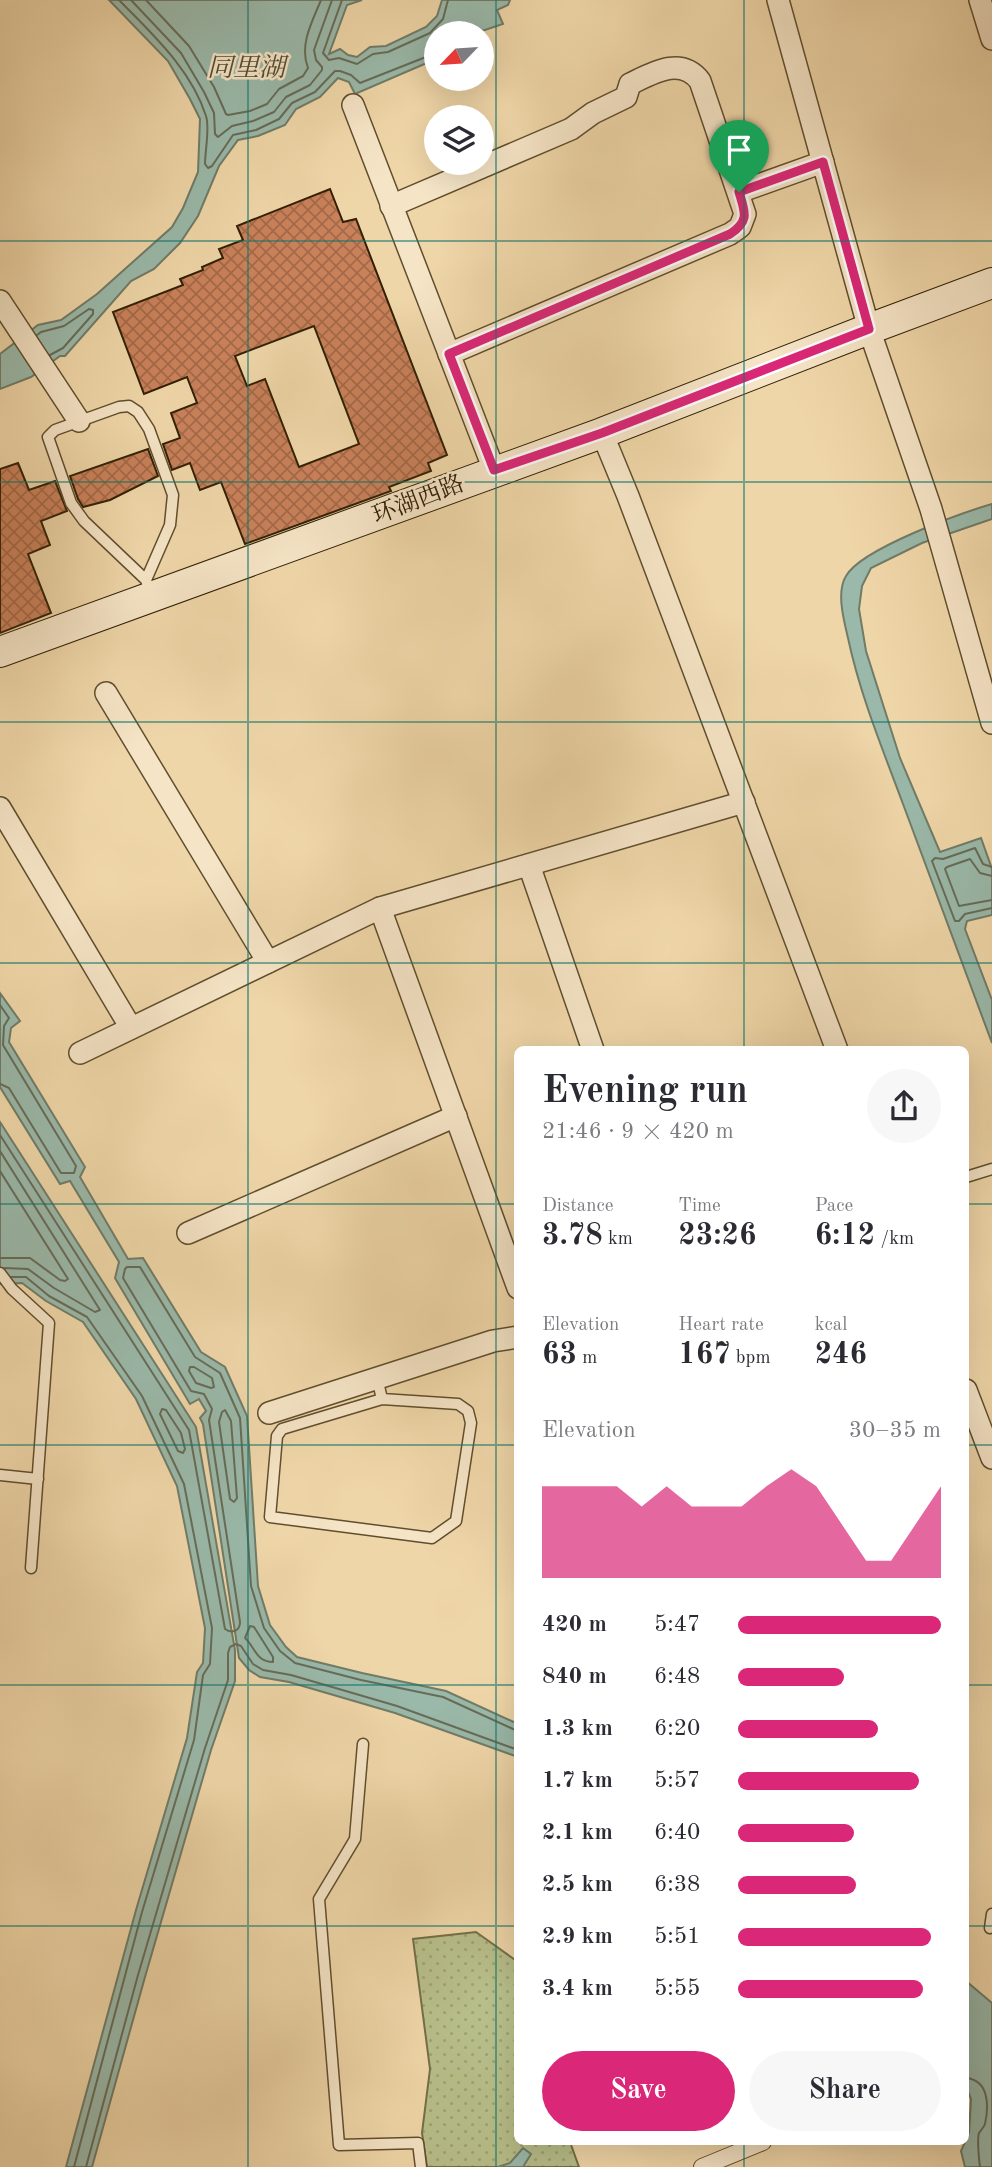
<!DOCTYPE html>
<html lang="en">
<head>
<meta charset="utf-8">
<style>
  body { margin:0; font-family:"Old Standard TT","Noto Serif SC",serif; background:#f7f7f7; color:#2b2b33; height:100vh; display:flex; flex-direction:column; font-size:26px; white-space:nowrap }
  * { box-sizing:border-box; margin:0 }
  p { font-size:23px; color:#7c7c81 }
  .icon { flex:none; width:38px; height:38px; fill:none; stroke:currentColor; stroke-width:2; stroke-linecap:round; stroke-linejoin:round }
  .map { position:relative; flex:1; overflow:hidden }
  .panel { position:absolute; left:514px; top:1046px; width:455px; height:1099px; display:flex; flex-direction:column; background:#fff; border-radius:10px; box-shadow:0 7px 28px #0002 }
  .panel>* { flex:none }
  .needle { width:46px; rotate:245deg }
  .tools { position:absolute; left:424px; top:21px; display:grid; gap:14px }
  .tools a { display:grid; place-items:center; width:70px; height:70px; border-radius:50%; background:#fff; box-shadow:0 7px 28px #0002; font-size:35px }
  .pin { position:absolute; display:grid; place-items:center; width:60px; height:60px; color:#fff; margin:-72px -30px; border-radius:50% 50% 50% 0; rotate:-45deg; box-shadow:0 0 7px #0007 }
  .pin .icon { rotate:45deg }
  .round { display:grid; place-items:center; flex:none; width:74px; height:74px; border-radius:37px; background:#f7f7f7 }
  .headline { display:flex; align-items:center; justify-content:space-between; height:119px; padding:0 28px }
  h1 { font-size:38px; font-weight:700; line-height:52px }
  .stats { display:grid; grid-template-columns:repeat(3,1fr); gap:10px; height:119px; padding:7px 28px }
  .stats div { display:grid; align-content:center }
  .stats b { font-size:30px; font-weight:700 }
  .stats small { font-size:19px; font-weight:400 }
  .stats p { font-size:19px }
  .chart { height:196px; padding:14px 28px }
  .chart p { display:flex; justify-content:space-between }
  .chart svg { width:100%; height:126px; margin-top:7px; fill:#db2777; opacity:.7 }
  .primary-button { display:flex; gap:14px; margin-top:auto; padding:14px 28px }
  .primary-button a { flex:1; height:80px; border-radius:42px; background:#db2777; color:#fff; font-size:28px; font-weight:700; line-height:80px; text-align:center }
  .primary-button a+a { background:#f7f7f7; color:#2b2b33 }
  ul { padding:0 28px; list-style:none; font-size:23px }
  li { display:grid; grid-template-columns:112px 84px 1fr; align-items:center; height:52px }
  li i { height:18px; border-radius:9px; background:#db2777 }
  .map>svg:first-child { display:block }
  .garden { fill:url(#garden-dots); stroke:#746f47; stroke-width:2 }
  .water { fill:#9ab9aa; stroke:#707c68; stroke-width:2 }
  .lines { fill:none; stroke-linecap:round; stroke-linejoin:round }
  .shore { stroke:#666c58; stroke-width:2 }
  .building { fill:url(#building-cross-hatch); stroke:#312005; stroke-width:2; fill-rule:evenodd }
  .service-casing { stroke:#604e2e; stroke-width:13 }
  .pedestrian-casing { stroke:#604e2e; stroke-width:18 }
  .minor-casing { stroke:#604e2e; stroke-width:24 }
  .secondary-casing { stroke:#312005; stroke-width:32 }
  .service { stroke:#f5e4c6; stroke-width:10 }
  .pedestrian { stroke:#f5e4c6; stroke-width:16 }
  .minor { stroke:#f5e4c6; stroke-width:21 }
  .secondary { stroke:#f5e4c6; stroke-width:30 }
  .route-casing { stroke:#fff; stroke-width:14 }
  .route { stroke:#db2777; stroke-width:9 }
  .grid { fill:none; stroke:#0f766e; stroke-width:2; stroke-opacity:0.55 }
  .labels { text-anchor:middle; stroke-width:5; stroke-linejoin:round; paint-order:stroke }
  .street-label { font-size:24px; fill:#312005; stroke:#f5e4c6 }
  .water-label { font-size:26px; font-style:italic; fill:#504e37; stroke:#f5e4c6 }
</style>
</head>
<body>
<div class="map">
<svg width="992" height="2167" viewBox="0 0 992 2167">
  <defs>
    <pattern id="garden-dots" width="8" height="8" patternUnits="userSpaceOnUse" patternTransform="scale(1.75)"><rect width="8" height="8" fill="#b7be89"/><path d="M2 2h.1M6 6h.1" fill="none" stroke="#9ea375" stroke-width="1.8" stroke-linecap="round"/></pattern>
    <pattern id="building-cross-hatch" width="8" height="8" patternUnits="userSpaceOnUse" patternTransform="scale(1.75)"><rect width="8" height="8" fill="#c9815a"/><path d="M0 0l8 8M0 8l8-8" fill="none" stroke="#a46948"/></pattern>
  </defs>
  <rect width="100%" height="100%" fill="#efd6a8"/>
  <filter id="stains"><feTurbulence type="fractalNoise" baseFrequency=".00286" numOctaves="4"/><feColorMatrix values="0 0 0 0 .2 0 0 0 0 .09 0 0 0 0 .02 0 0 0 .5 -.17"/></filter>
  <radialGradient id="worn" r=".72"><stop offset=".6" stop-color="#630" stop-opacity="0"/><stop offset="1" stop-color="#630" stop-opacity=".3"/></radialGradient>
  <polygon class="garden" points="476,1932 518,1962 518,2142 570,2142 579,2167 427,2167 422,2133 430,2069 413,1939"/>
  <g class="water">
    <polygon points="109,0 362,0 347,5 329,54 340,49 348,55 357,57 370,47 386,46 426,27 437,16 442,0 510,0 508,5 497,10 503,24 476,33 436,33 436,59 355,94 349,82 338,78 320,97 296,109 285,125 258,136 238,140 219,166 198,216 180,243 154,269 131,281 65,356 60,356 31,377 0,389 0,354 38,325 61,320 97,294 172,227 183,208 198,172 200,119 190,99 168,61"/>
    <path d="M992,504V519L922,543L871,568L862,586L859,609L866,651L900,758L940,852L981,838L992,869V915L967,921L965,929L992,1000V1043C962,964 933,884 903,804C883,750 860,695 848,638C844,621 836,592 846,576C861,549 961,513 992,504Z"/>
    <polygon points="0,993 20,1021 11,1028 9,1042 85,1167 80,1177 128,1259 143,1258 201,1352 225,1367 247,1416 258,1586 270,1625 286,1647 297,1657 362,1673 446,1691 518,1724 518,1757 395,1713 289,1682 260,1677 249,1670 239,1658 203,1424 200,1418 206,1411 199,1399 190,1404 115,1278 119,1262 70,1181 60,1184 0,1087"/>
    <polygon points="0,1122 196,1427 235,1650 235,1681 211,1750 145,1977 92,2167 66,2167 136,1910 187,1738 197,1672 203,1663 205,1628 177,1486 136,1399 83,1322 46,1301 22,1283 0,1284"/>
    <polygon points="966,1981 992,2003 992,2167 965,2167 961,2151 969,2133 971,2099 966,2087"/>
    <polygon points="523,2148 531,2154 523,2167 498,2167 510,2163"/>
  </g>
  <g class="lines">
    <g class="shore">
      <path d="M119,0C152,34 191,69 206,116C210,127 205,151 205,164L208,168L212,166L233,135L256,130L279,119L292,103L315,92L335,71H340L351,75L360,83L436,53"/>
      <polyline points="131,0 181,53 204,92 214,113 215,134 218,137 232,126 253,121 274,112 286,97 310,85 322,70 322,67 316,60 314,50 332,0"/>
      <path d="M146,0L189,46L214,87L226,114L228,115L250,111L267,104L279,89L303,76L308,68C299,45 312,22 321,0"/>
      <polyline points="342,0 323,53 329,60 339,58 357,64 373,54 388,52 430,33 443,19 448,0"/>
      <polyline points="37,335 41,332 64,326 89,309 93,310 93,314 63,348 50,355"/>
      <polyline points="992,867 983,864 975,848 943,859 935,858 932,861 955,921 959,921 965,914 992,908"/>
      <polyline points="992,876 980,873 970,859 947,867 945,869 959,906 992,900"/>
      <polyline points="0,1005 9,1018 4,1026 3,1045 76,1166 74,1173 61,1173 9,1088 0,1084"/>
      <path d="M0,1135L189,1430L225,1629C232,1634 240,1631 240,1622L209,1420L212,1409L204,1394L191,1391L123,1278L125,1269L127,1267H140L195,1357L220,1373L240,1418L251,1586L264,1628L280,1651L295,1663L361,1680L443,1697L513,1729L518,1730"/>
      <polyline points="0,1151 100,1310 95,1312 54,1288 28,1269 5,1268"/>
      <polyline points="0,1171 68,1279 65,1281 60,1280 30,1258 0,1258"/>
      <polyline points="11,1277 26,1277 49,1296 87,1317 142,1396 184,1484 212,1628 210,1664 203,1675 194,1740 142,1912 74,2167"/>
      <polygon points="190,1367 194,1367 212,1378 214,1387 211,1388 196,1383 189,1371"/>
      <polygon points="162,1409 166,1410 181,1433 185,1449 183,1453 178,1451 160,1414"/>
      <polygon points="225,1410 231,1421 237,1498 234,1502 230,1499 219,1422 222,1412"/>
      <path d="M250,1626L254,1627L273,1657V1662C256,1662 255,1647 245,1638Z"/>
      <path d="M966,2078C989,2080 989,2106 985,2124C984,2127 981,2130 979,2133C977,2139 979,2160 980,2167"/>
      <polyline points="86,2167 138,1975 205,1748 228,1680 228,1653 230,1647 236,1644 241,1646 253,1664 263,1670 291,1675 397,1706 518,1750"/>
    </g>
  </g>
  <g class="building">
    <path d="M330,189L343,222L356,219L447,455L428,463L431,471L389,487L391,491L245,544L221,482L200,490L190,463L172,470L163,444L180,438L171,413L197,403L187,377L144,394L113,312L183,285L180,279L203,270L202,267L223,258L219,249L243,240L237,226ZM314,326L359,444L299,467L265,379L247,386L235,356Z"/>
    <polygon points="148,449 158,476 110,500 83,507 78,499 70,476"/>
    <polygon points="18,463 29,490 55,481 67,511 41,521 50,545 28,554 51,613 0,633 0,469"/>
  </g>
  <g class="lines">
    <defs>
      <g id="service">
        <polyline points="146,580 170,525 173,495 149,429 138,412 129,406 119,407 55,430 48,437 71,503 84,521 146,580 151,595"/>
        <polyline points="966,1177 992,1169"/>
        <polyline points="0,1273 12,1289 49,1323 31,1568"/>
        <polyline points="377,1378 382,1399 282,1429 277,1436 270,1517 432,1538 456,1521 471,1423 468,1411 458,1404 382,1399"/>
        <polyline points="0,1475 38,1479"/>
        <polyline points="363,1744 355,1839 319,1899 339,2145 418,2143 421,2167"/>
        <polyline points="990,1928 992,1914"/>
      </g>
      <polyline id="pedestrian" points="702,2167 763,2142"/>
      <g id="minor">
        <polyline points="778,0 869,329 931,509 992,723"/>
        <polyline points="980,0 992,39"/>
        <polyline points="353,105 494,470"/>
        <polyline points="739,192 823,162"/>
        <path d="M391,206L571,129L593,113L626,97L630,84C653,73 681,56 700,81L745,214L740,227L730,234L449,354"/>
        <polyline points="0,301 79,421"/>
        <polyline points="602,433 628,496 837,1050"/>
        <polyline points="106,693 268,962"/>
        <polyline points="0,808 131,1028"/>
        <polyline points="529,865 593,1050"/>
        <polyline points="380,908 518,1288"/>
        <polyline points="80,1053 380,908 744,802"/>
        <polyline points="188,1233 456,1116"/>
        <polyline points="966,1390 992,1458"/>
        <polyline points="269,1413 493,1341 518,1337"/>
      </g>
      <polyline id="secondary" points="0,652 602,433 869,329 992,283"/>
    </defs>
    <use href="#service" class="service-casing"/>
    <use href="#pedestrian" class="pedestrian-casing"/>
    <use href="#minor" class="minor-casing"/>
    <use href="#secondary" class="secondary-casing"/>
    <use href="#service" class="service"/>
    <use href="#pedestrian" class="pedestrian"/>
    <use href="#minor" class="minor"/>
    <use href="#secondary" class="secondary"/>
  </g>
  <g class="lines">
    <defs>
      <path id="route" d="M823,162L869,329L602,433L494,470L449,354L730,234C750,221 745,212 739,192Z"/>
    </defs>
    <use href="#route" class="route-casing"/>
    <use href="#route" class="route"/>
  </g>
  <path class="grid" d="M248,0V2167M496,0V2167M744,0V1050M0,241H992M0,482H992M0,722H992M0,963H992M0,1204H518M966,1204H992M0,1445H518M966,1445H992M0,1685H518M966,1685H992M0,1926H518M966,1926H992M744,2142V2167"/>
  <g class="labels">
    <g class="street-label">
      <text transform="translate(418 499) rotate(-21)" y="8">环湖西路</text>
    </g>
    <g class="water-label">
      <text x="246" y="76">同里湖</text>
    </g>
  </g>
  <rect width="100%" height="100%" filter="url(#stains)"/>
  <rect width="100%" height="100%" fill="url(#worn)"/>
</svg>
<div class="tools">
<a><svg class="needle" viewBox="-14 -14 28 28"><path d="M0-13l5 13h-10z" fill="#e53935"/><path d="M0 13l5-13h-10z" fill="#7c7c81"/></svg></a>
<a><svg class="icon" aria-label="layers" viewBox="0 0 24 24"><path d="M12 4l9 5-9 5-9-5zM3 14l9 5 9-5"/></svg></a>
</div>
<div class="pin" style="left:739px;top:192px;background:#1e9e55"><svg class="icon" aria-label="arrive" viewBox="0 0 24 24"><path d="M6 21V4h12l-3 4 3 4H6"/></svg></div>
<section class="panel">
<div class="headline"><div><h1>Evening run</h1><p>21:46 · 9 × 420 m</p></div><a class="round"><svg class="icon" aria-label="share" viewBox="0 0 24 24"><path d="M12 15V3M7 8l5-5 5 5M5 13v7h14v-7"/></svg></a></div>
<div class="stats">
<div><p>Distance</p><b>3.78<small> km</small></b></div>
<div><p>Time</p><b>23:26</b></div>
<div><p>Pace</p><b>6:12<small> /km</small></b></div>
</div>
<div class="stats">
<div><p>Elevation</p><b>63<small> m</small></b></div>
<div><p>Heart rate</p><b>167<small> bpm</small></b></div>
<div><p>kcal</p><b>246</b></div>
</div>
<div class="chart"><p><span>Elevation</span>30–35 m</p>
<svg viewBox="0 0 160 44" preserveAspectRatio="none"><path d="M0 44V12L10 12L20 12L30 12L40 19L50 12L60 19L70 19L80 19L90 12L100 6L110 12L120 25L130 38L140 38L150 25L160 12V44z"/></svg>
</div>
<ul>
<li><b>420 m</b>5:47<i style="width:100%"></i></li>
<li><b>840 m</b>6:48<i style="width:52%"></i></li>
<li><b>1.3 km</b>6:20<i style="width:69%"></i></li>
<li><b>1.7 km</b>5:57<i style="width:89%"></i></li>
<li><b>2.1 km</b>6:40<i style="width:57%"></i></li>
<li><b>2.5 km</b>6:38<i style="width:58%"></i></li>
<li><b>2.9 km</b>5:51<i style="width:95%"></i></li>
<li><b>3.4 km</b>5:55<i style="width:91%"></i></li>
</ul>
<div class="primary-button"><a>Save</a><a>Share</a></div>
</section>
</div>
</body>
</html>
